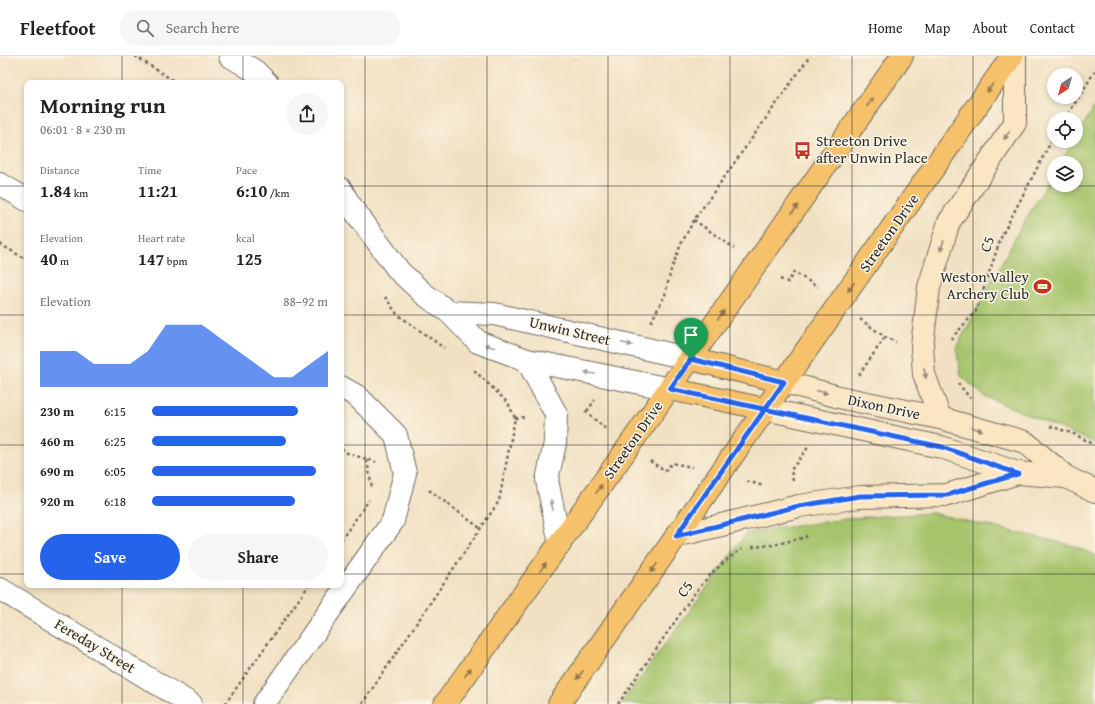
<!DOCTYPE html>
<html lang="en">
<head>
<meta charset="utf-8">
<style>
  body { margin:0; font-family:"Gentium Book Plus",serif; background:#f6f6f6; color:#222; height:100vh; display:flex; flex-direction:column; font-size:15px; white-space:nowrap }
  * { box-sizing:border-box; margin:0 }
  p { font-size:13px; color:#767676 }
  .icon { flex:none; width:22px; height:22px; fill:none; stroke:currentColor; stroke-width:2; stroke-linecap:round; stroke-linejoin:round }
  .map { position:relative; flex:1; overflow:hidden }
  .panel { position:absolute; left:24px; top:24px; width:320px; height:508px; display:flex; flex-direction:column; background:#fff; border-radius:8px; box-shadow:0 2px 6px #0003 }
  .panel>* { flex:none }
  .needle { width:26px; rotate:217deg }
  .buttons { position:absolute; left:1047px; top:12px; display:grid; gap:8px }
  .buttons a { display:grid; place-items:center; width:36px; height:36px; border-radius:50%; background:#fff; box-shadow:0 2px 6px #0003; font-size:20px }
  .pin { position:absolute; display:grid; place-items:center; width:34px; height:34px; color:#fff; margin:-41px -17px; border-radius:50% 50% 50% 0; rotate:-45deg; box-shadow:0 0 4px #0007 }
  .pin .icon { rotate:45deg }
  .round { display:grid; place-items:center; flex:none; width:42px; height:42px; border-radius:21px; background:#f6f6f6 }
  .headline { display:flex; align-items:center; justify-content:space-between; height:68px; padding:0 16px }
  h1 { font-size:22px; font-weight:800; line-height:30px }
  .metrics { display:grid; grid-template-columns:repeat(3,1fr); gap:6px; height:68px; padding:4px 16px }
  .metrics div { display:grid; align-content:center }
  .metrics b { font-size:17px; font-weight:800 }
  .metrics small { font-size:11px; font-weight:400 }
  .metrics p { font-size:11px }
  .chart { height:112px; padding:8px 16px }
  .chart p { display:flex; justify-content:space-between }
  .chart svg { width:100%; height:72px; margin-top:4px; fill:#2563eb; opacity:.7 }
  .action { display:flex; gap:8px; margin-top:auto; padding:8px 16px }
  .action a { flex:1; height:46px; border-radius:24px; background:#2563eb; color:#fff; font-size:16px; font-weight:800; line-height:46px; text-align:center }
  .action a+a { background:#f6f6f6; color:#222 }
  ul { padding:0 16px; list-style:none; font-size:13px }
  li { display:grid; grid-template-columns:64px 48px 1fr; align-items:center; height:30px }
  li i { height:10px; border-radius:5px; background:#2563eb }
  header { display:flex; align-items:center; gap:24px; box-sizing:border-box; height:56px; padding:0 20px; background:#fff; border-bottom:1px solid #e0e0e0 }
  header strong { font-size:19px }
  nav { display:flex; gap:22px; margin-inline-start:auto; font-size:14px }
  .search { width:280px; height:36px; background:#f6f6f6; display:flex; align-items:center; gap:10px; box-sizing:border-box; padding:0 14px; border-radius:22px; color:#767676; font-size:15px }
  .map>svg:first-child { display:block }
  .green { fill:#a6c46c; stroke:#68784c }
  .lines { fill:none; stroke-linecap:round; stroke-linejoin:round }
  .street-casing { stroke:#706b60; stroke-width:24 }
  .secondary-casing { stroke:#706b60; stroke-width:24 }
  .primary-casing { stroke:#706b60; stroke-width:24 }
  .path { stroke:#706b60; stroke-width:2.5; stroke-dasharray:3 3; stroke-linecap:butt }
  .street { stroke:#fff; stroke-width:22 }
  .secondary { stroke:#fbe6c4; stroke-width:22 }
  .primary { stroke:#f5c16b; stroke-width:22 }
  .oneway { fill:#90764b }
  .oneway2 { fill:#938878 }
  .oneway3 { fill:#a0a0a0 }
  .route-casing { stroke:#fff; stroke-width:8 }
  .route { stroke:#2563eb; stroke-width:5 }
  .grid { fill:none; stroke:#2b2b2b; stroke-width:1; stroke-opacity:0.55 }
  .labels { text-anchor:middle; stroke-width:3; stroke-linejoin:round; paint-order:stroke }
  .poi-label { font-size:15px; fill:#2b2b2b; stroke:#fcf5e5; text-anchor:start }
  .street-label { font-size:15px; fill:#2b2b2b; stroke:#fcf5e5 }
</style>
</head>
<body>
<header>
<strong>Fleetfoot</strong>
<div class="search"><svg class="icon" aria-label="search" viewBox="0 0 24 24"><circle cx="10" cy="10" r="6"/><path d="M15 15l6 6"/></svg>Search here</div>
<nav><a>Home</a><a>Map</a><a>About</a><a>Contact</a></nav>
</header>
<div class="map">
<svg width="1095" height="648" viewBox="0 0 1095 648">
  <rect width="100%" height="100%" fill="#fcf5e5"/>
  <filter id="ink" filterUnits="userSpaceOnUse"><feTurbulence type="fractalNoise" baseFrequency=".025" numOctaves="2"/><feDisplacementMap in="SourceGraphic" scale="8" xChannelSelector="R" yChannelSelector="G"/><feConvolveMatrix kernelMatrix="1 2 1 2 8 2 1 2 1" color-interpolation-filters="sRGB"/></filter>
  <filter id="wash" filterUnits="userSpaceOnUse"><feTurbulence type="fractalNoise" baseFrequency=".012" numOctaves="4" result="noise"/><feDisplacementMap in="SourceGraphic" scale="16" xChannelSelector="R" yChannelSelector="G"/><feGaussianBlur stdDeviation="0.9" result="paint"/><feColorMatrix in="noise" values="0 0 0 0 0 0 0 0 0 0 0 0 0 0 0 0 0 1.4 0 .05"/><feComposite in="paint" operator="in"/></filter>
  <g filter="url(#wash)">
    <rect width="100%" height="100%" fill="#f1e1c2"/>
    <g class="green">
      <polygon points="1095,50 1095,387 984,340 961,320 956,292 1022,169 1054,117 1054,129 1076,129 1076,107 1060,107 1074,85 1076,85 1076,81"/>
      <polygon points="932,457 1071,489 1095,499 1095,648 621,648 747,477 852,462"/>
    </g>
  </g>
  <g filter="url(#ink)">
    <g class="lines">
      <defs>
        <g id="street">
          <polyline points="230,0 255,15 267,27"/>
          <polyline points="0,128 27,144"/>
          <polyline points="341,133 348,146 399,215 424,238 449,256 478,286 527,304 670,333"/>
          <polyline points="449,256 494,258 691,303"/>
          <polyline points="527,304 556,358 555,387 547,424 560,488"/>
          <polyline points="0,533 191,648"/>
          <polyline points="264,648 393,465 405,417 396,379 357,340 341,331"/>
        </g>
        <g id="secondary">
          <polyline points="784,326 843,342 940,362 1025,386 1066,421 1095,435"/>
          <polyline points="765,353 941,391 1018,417 1066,421"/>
          <polyline points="940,362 924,318 922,290 929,231 949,166 1015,67 1015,0"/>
          <polyline points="676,480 799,450 860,441 947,439 1018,417"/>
        </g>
        <g id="primary">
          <polyline points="691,303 784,326"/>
          <polyline points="670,333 765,353"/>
          <polyline points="445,648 629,390 902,0"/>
          <polyline points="559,648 1012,0"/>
        </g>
      </defs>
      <use href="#street" class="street-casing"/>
      <use href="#secondary" class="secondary-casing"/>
      <use href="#primary" class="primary-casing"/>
      <g class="path">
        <polyline points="135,0 177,27"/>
        <polyline points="1065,63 1095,15"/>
        <polyline points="694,164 734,192"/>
        <polyline points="0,188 27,204"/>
        <polyline points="780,223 788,226 794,216 818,231"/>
        <polyline points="385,241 397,258 444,292"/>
        <polyline points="860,263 885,281 896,286"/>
        <polyline points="651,266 665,239 671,214 681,188 694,164 810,0"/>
        <polyline points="951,283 976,255 1002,179 1054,80"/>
        <polyline points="859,319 885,281"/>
        <polyline points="958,327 970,342"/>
        <polyline points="585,355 607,374"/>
        <polyline points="587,355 595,344"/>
        <polyline points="515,362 527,361"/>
        <polyline points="1050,370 1074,378 1095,389"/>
        <polyline points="341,393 347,397 376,406"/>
        <polyline points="367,404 372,432"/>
        <polyline points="650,405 665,415 672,407 692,411"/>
        <polyline points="747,425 764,430"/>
        <polyline points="793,425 791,414 809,390"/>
        <polyline points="429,434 480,472"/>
        <polyline points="341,484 369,444"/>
        <polyline points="752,491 773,489 806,481 805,477"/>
        <polyline points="225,648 309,529"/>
        <polyline points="362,648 499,445 515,362 508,347 474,314"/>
        <polyline points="618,648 694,538 709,520 725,505 742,493"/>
      </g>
      <use href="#street" class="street"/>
      <use href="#secondary" class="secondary"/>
      <use href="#primary" class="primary"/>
    </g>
    <defs><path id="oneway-solid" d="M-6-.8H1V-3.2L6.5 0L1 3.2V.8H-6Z"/></defs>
    <g class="oneway">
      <use href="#oneway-solid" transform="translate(990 32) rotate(125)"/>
      <use href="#oneway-solid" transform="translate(870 46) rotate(-55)"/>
      <use href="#oneway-solid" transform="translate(795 153) rotate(-55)"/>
      <use href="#oneway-solid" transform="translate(851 231) rotate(125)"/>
      <use href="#oneway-solid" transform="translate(721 259) rotate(-55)"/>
      <use href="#oneway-solid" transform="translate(599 433) rotate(-54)"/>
      <use href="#oneway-solid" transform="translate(543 511) rotate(-54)"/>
      <use href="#oneway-solid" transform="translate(654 512) rotate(125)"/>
      <use href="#oneway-solid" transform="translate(468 616) rotate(-54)"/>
      <use href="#oneway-solid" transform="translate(580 619) rotate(125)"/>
    </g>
    <g class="oneway2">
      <use href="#oneway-solid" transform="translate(1007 79) rotate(124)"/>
      <use href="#oneway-solid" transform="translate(942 190) rotate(107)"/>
      <use href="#oneway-solid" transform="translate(925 317) rotate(79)"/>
      <use href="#oneway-solid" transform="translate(822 336) rotate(15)"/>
      <use href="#oneway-solid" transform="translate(977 373) rotate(16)"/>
    </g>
    <g class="oneway3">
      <use href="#oneway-solid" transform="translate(627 288) rotate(13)"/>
      <use href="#oneway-solid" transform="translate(490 290) rotate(-160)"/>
      <use href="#oneway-solid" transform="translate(590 317) rotate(-168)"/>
      <use href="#oneway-solid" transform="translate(552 449) rotate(-101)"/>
    </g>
  </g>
  <g class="lines" filter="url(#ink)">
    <defs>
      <path id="route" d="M691,303L670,333L942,391L1018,418L947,439L860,440L799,450L676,480C712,428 748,377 784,326L691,303"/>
    </defs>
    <use href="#route" class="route-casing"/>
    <use href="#route" class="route"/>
  </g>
  <path class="grid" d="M122,0V27M243,0V27M365,0V648M487,0V648M608,0V648M730,0V648M852,0V648M973,0V648M0,130H27M341,130H1095M0,259H27M341,259H1095M0,389H27M341,389H1095M0,518H27M341,518H1095M122,529V648M243,529V648"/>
  <defs>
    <symbol id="bus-bare" viewBox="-9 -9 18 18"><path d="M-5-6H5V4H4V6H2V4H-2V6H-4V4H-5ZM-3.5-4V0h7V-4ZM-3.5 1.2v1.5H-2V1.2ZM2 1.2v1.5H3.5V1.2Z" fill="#c8321e" stroke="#fcf5e5" stroke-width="2.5" paint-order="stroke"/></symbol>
    <symbol id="stadium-bare" viewBox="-9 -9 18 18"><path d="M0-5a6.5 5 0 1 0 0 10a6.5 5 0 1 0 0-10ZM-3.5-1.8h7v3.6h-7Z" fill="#c8321e" stroke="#fcf5e5" stroke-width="2.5" paint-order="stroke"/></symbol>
  </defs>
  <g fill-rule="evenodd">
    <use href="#bus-bare" x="790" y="82" width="25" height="25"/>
    <use href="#stadium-bare" x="1030" y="218" width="25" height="25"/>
  </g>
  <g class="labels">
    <g class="poi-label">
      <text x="816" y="90">Streeton Drive<tspan x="816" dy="17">after Unwin Place</tspan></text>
      <text x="1029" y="226" text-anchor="end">Weston Valley<tspan x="1029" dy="17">Archery Club</tspan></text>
    </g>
    <g class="street-label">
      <text transform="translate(889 177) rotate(-55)" y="5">Streeton Drive</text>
      <text transform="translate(987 188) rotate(-71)" y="5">C5</text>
      <text transform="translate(570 275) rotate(13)" y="5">Unwin Street</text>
      <text transform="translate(884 351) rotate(12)" y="5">Dixon Drive</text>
      <text transform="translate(633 384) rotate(-55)" y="5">Streeton Drive</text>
      <text transform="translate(685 533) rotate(-54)" y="5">C5</text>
      <text transform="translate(95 590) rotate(31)" y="5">Fereday Street</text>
    </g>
  </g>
</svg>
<div class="buttons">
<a><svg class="needle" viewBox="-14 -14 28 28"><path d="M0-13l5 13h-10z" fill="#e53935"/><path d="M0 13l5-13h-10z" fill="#767676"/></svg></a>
<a><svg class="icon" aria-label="locate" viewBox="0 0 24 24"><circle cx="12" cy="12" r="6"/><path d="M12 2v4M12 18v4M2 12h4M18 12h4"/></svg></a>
<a><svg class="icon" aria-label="layers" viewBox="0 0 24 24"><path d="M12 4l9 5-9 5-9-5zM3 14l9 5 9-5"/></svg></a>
</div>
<div class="pin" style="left:691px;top:303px;background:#1e9e55"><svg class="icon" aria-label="arrive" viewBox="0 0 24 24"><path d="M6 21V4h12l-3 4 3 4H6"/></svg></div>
<section class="panel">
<div class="headline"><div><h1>Morning run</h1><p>06:01 · 8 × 230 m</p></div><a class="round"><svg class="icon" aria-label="share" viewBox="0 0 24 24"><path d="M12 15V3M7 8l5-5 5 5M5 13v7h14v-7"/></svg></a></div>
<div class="metrics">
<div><p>Distance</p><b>1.84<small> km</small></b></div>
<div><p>Time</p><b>11:21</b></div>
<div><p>Pace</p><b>6:10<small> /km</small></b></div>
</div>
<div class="metrics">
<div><p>Elevation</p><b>40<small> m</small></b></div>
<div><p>Heart rate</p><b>147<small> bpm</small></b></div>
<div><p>kcal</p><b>125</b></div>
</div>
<div class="chart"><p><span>Elevation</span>88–92 m</p>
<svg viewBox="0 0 160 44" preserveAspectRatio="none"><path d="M0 44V22L10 22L20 22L30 30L40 30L50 30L60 22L70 6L80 6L90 6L100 14L110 22L120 30L130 38L140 38L150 30L160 22V44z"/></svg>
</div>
<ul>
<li><b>230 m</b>6:15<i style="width:83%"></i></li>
<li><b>460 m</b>6:25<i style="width:76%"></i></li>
<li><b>690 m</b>6:05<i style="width:93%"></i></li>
<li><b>920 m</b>6:18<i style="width:81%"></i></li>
</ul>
<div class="action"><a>Save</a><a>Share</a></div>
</section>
</div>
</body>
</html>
